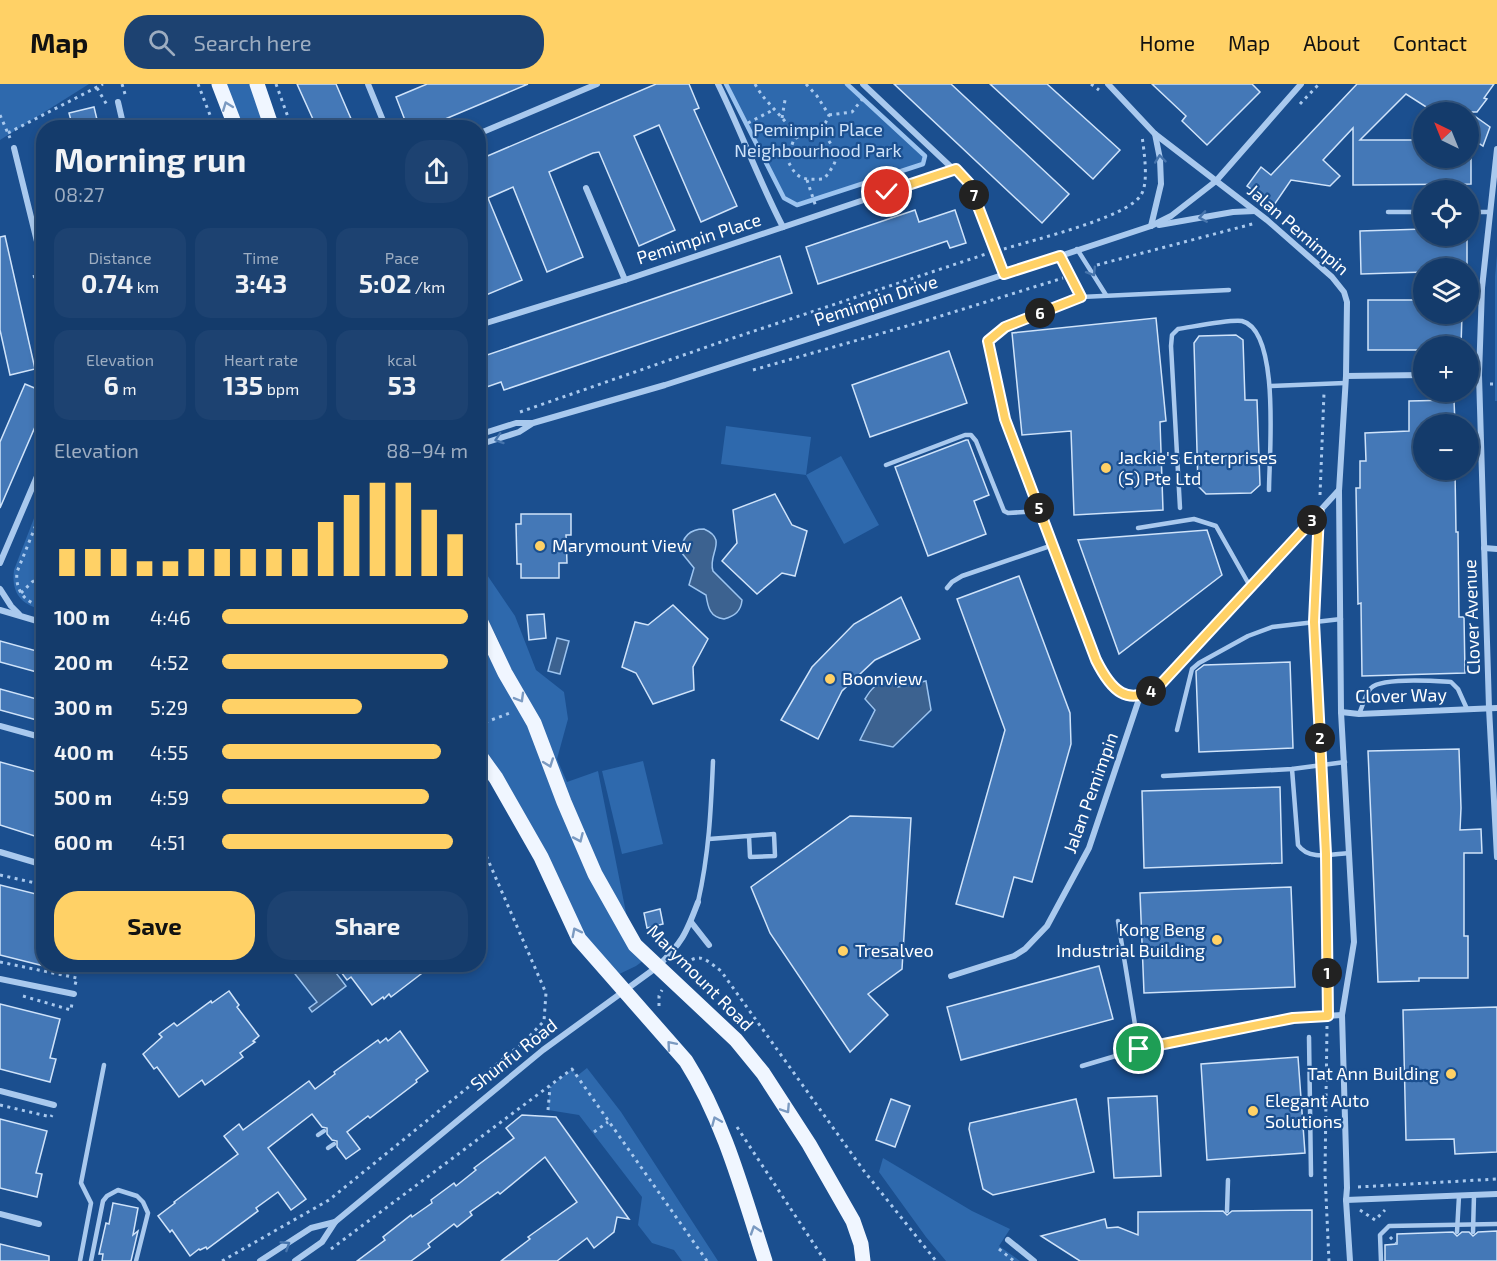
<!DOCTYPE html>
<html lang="en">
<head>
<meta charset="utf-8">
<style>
  body { margin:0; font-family:"Exo 2",sans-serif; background:#1d4271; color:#f1f3f6; height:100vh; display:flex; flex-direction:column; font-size:22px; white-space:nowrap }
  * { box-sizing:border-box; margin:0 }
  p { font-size:20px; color:#9dadc1 }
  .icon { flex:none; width:33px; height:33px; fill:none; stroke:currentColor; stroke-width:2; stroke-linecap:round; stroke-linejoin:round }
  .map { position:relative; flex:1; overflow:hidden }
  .sheet { position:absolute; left:36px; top:36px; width:450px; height:852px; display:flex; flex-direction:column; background:#143b6b; border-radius:24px; box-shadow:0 3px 9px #0003,0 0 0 2px #33557e }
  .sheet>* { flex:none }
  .needle { width:39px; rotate:317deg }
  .buttons { position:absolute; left:1413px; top:18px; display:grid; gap:12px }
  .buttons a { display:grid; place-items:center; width:66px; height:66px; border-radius:50%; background:#143b6b; box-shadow:0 3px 9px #0003,0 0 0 2px #33557e; font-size:30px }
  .pin { position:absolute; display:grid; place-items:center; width:51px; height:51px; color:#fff; margin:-26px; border:3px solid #fff; border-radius:50%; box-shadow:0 2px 6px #0007 }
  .km { position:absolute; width:30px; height:30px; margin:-15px; border-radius:50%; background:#222; color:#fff; font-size:16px; line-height:30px; text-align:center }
  .round { display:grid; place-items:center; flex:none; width:63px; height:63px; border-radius:24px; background:#1d4271 }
  .head { display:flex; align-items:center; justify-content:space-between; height:102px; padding:0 18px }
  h1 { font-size:33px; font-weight:700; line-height:45px }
  .figures { display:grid; grid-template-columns:repeat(3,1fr); gap:9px; height:102px; padding:6px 18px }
  .figures div { display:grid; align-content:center; border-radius:15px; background:#1d4271; text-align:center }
  .figures b { font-size:26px; font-weight:700 }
  .figures small { font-size:16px; font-weight:400 }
  .figures p { font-size:16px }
  .chart { height:168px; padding:12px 18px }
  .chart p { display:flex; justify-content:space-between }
  .chart svg { width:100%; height:108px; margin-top:6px; stroke:#ffd166; stroke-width:6 }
  .primary-button { display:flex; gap:12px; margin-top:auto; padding:12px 18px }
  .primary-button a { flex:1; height:69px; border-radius:24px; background:#ffd166; color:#111; font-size:24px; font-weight:700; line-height:69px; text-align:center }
  .primary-button a+a { background:#1d4271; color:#f1f3f6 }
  ul { padding:0 18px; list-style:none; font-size:20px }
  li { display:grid; grid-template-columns:96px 72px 1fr; align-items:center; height:45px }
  li i { height:15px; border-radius:8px; background:#ffd166 }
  header { display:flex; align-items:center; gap:36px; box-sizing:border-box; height:84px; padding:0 30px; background:#ffd166; color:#111 }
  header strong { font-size:28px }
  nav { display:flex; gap:33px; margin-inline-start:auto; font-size:21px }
  .search { width:420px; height:54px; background:#1d4271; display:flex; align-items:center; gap:15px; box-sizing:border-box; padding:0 21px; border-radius:24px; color:#9dadc1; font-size:22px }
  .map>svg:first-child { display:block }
  .green { fill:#2e69ad }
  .water { fill:#3c6290; stroke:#9cc4f0; stroke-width:1.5 }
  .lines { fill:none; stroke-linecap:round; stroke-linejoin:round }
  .stream { stroke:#9cc4f0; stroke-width:4.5 }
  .building { fill:#4478b7; stroke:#cfe3fa; stroke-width:1.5 }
  .path { stroke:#a9c9ee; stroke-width:3; stroke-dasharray:3 4.5; stroke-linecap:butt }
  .lane { stroke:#a9c9ee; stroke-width:4.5 }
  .street { stroke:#a9c9ee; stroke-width:6 }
  .primary { stroke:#f0f6ff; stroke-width:15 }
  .oneway { stroke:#7b9ac1 }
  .oneway2 { stroke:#4674ac }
  .route-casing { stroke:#fff; stroke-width:12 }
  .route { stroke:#ffd166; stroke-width:8 }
  .poi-dot { fill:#ffd166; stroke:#1b4f8f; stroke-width:2 }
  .labels { text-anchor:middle; stroke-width:4.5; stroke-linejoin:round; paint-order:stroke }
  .park-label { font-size:18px; fill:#cfe3fa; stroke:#1b4f8f }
  .street-label { font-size:18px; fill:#fff; stroke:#1b4f8f }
  .poi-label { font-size:18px; fill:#fff; stroke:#1b4f8f; text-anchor:start }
</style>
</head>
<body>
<header>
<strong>Map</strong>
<div class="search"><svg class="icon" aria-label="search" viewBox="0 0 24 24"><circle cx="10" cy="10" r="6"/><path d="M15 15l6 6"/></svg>Search here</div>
<nav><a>Home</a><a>Map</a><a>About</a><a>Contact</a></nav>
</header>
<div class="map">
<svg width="1497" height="1177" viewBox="0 0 1497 1177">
  <rect width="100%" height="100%" fill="#1b4f8f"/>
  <g class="green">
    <polygon points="0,0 89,0 0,56"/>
    <polygon points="219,0 257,0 272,43 236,43"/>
    <polygon points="726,0 847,0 925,72 923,80 797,121 784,114"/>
    <polygon points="1497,171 1497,317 1495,317 1495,192"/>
    <polygon points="726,342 811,353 806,391 841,372 879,441 844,460 806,391 721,380"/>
    <path d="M43,411L44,526H43C21,521 11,509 14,486Z"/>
    <polygon points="479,479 515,532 536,586 564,608 568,635 557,675 567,698 598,687 631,854 647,874 636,882 611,894 579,855 479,669 478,532 515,604 500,560 479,518"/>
    <polygon points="643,677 663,760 622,770 602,687"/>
    <polygon points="587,984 621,1028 718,1177 682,1177 674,1166 652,1159 638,1141 642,1113 579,1031 548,1026 550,1003 572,985 577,992"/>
    <polygon points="883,1074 972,1127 1010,1145 999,1162 1020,1177 946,1177 926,1153 879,1088"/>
  </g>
  <g class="water">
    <path d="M704,445C729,456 707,470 713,487L742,516C741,527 735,532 724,535C710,533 708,524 706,511L689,501L694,484L681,468C682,453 689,445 704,445Z"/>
    <polygon points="557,554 569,557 560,590 548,587"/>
    <path d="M890,597L898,603L926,597L931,626L893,663L860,656L875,626L865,615C872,603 877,599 890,597Z"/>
    <polygon points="288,881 330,881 346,902 312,928 309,924 317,918"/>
  </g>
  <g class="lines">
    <polyline class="stream" points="726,0 784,114 797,121 923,80 925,72 847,0"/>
  </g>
  <g class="building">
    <polygon points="297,0 336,0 355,44 317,44"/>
    <polygon points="427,0 528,0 424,44 408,44 396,13"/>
    <polygon points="656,0 689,0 699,24 694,26 737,122 701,138 659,41 634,52 675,146 639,162 599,68 593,69 549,88 583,173 547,188 513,103 488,114 522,196 486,211 478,193 478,76"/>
    <polygon points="894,0 951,0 1069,110 1042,139"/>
    <polygon points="990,0 1047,0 1120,66 1093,95"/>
    <polygon points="1152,0 1252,0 1260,8 1207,61 1182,37 1186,32"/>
    <polygon points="1357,0 1494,0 1484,14 1487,15 1477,28 1469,28 1490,43 1483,62 1468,52 1468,28 1434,28 1406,10 1360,56 1424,56 1424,74 1471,74 1471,100 1353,101 1353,44 1323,76 1340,92 1330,102 1291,96 1274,121 1247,102 1261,83 1271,91"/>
    <polygon points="94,23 99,44 73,44 69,29"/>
    <polygon points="915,126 919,138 955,126 966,159 950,164 947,157 818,200 806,163"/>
    <polygon points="1424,145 1424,152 1467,152 1467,184 1424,184 1424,188 1361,190 1360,147"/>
    <polygon points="5,152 35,285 10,291 0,246 0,153"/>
    <polygon points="780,172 792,209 504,306 501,298 478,306 478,274"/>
    <polygon points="1368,216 1424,216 1424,230 1462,230 1461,262 1424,262 1424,266 1368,266"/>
    <polygon points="1156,234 1166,337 1160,338 1163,426 1074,431 1071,347 1022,351 1012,249"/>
    <polygon points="1236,251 1243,256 1245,316 1257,316 1260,401 1251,409 1206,410 1198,402 1194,259 1199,252"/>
    <polygon points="949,267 967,319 870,353 852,301"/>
    <polygon points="25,300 44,308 44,322 0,424 0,358"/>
    <polygon points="1454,316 1455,340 1424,340 1424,386 1455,386 1456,448 1458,448 1459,533 1464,533 1465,589 1362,592 1361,519 1358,520 1356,404 1360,404 1360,377 1366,377 1365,349 1409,347 1409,317"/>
    <polygon points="966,356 968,356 989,411 974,417 986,450 928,472 895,383"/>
    <polygon points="775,410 792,441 807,447 795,492 782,489 757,510 722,477 737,459 733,426"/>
    <polygon points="521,430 571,430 571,451 566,451 567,479 559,479 559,494 521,494 521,480 517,480 516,440 521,440"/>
    <polygon points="1207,446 1222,491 1119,570 1078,456"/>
    <polygon points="1019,492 1070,629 1071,660 1032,798 1014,793 1003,833 956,820 1005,646 957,515"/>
    <polygon points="901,513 920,555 875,576 842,607 818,655 781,636 812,583 854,540"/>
    <polygon points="673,521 708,555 693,583 694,606 653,620 636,589 622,583 635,538 648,541"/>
    <polygon points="544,530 546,554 529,556 527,531"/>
    <polygon points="0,557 44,569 44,590 0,578"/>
    <polygon points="1290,578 1293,664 1199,668 1196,587 1204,581"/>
    <polygon points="0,605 44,617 44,638 0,626"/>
    <polygon points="1459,665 1461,724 1460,746 1481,745 1482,769 1464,769 1464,852 1468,852 1468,894 1419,894 1419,897 1378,898 1368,667"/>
    <polygon points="0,678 44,690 44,755 0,741"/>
    <polygon points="1280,703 1282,779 1144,784 1142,707"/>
    <polygon points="850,732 911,734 902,885 868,910 888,931 850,968 770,849 751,803"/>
    <polygon points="0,801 44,812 44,882 0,871"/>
    <polygon points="1291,803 1295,903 1144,909 1140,809"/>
    <polygon points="660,825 663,840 647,844 644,829"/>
    <polygon points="335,880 434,880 391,913 389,910 384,915 383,913 372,921 351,893 347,896"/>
    <polygon points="1099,882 1113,935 961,976 947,923"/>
    <polygon points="229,907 239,921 237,923 259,952 253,957 255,958 240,969 243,973 205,1001 202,996 179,1013 157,983 154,985 143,970 162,953 159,950 174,939 177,942 211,917 212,919"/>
    <polygon points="0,920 60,935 50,974 56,975 50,998 0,985"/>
    <polygon points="1497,923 1497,1068 1455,1070 1454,1055 1406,1056 1403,926"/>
    <polygon points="400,947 428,987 416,996 417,998 370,1034 368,1032 347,1048 360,1065 346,1075 337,1063 337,1057 332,1056 327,1050 327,1044 322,1043 312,1030 268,1064 306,1115 291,1126 278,1108 256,1124 258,1127 207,1165 206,1163 200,1166 199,1165 190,1172 172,1146 170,1148 158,1132 175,1119 174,1118 238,1070 224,1052 239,1040 243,1046 309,997 315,1005 335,990 334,988 378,956 380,959 386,954 388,957"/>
    <polygon points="1298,973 1305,1069 1207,1076 1201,980"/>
    <polygon points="1157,1012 1161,1092 1114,1094 1108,1014"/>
    <polygon points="891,1015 910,1022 895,1063 876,1056"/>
    <polygon points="1076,1015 1094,1088 993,1111 983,1105 969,1045 970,1039"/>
    <polygon points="522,1031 556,1033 629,1135 617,1133 614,1148 594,1164 587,1154 557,1177 501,1177 530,1155 528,1153 577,1118 545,1073 500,1110 498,1108 470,1128 472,1131 457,1143 454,1140 428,1160 430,1163 411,1177 357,1177 385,1156 383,1153 411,1131 412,1133 432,1119 431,1116 454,1099 456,1102 476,1086 474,1084 514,1054 506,1044"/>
    <polygon points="0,1035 47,1047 36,1089 42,1090 37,1113 0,1104"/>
    <polygon points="113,1119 138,1124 133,1151 138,1147 131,1177 102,1177 103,1170 99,1170 106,1139 109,1140"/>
    <polygon points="1312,1126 1312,1177 1080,1177 1041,1152 1105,1135 1107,1144 1118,1143 1138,1151 1138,1128 1223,1127 1227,1131 1232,1127"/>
    <polygon points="1497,1147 1497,1177 1385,1177 1385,1161 1397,1160 1397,1150 1453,1148 1457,1152 1462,1148 1469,1148 1473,1152 1478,1148"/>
    <polygon points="0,1160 49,1172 49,1177 0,1177"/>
  </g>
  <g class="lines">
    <g class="path">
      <polyline points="122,0 125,10"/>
      <polyline points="198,0 215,44"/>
      <polyline points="276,0 292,44"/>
      <path d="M755,0C766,21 786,33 796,54"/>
      <polyline points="806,0 817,12 829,31 821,49"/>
      <polyline points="1091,0 1099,6"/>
      <polyline points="97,4 107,21"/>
      <polyline points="1300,20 1319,0"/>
      <polyline points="0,31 10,54"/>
      <polyline points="829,31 852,28 864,13"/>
      <polyline points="782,34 785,16"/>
      <polyline points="748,39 773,26"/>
      <path d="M810,47L825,51C839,72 840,74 824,95C802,96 797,96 787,75L794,55Z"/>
      <polyline points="8,49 103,0"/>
      <polyline points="807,96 816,123"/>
      <path d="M1004,165C1032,156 1127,134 1141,111C1149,99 1144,67 1142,52"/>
      <polyline points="1097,181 1256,139"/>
      <polyline points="34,191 44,233"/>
      <polyline points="989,265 1003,326"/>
      <polyline points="753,286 928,236 1063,194"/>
      <polyline points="1490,300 1497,300"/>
      <polyline points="520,328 721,258 986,170"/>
      <polyline points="39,367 44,357"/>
      <polyline points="1320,411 1324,309"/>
      <path d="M44,421L17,488C15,507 25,519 44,523"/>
      <polyline points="21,509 32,498 44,491"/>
      <polyline points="1315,528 1318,444"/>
      <polyline points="1315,546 1321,671"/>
      <polyline points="478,641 510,629"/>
      <polyline points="1322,690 1325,761"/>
      <polyline points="1326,780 1327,923"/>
      <polyline points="0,791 44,801"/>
      <polyline points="0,878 77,894 75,901"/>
      <path d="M680,885C698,868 702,872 721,887L864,1087L936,1177"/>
      <polyline points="23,912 71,926 72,919"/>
      <polyline points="659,922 659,912 662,906"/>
      <polyline points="1327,942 1325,1090 1329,1177"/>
      <polyline points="0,1021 51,1033 52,1031"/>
      <polyline points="548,1026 550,1003"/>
      <polyline points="737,1043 825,1177"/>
      <polyline points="594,1048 608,1038"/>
      <polyline points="1358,1103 1497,1095"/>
      <polyline points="1360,1126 1375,1136 1385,1126"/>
      <polyline points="1390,1153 1397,1160"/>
      <polyline points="331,1165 572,985 707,1177"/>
      <polyline points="999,1165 1014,1177"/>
      <polyline points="222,1177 329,1116 524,958 544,937 546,909 478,753"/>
    </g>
    <g class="lane">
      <polyline points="1388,128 1424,128"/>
      <polyline points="1468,128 1490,128"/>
      <polyline points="1077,165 1106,211"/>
      <polyline points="1060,172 1081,213"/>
      <polyline points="988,257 1005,243 1081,213 1229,206"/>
      <polyline points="1271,302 1345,299"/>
      <polyline points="886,381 965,351 971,351 976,357 1004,427 1008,429 1040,427"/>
      <path d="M1180,424L1171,262L1172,251L1178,245C1192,243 1230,235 1242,237C1281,247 1269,373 1269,406"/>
      <polyline points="1138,444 1194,435 1216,442 1251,504"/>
      <polyline points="947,504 952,498 962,492 1053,461"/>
      <path d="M1359,630C1363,622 1365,610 1371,604C1382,593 1435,597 1451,598L1458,605L1467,625"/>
      <polyline points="1177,646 1192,585 1199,579 1248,552 1272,543 1341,535"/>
      <path d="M1292,685L1298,761C1309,777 1332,770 1349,769"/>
      <polyline points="1163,692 1292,685 1345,678"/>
      <polyline points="709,755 774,750 775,772 750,773 749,752"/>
      <path d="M698,818C709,770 711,726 713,677"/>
      <polyline points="1309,953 1311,1091"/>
      <polyline points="1082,982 1139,965 1118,837"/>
      <polyline points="318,1051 324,1047"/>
      <polyline points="328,1064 334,1060"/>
      <polyline points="1227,1127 1228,1096"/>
      <polyline points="1457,1148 1459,1112"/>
      <polyline points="1473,1148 1474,1111"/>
      <polyline points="80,1177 91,1119 81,1099 104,981"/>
      <polyline points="91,1177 103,1117 107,1112 118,1106 137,1112 143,1118 148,1129 136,1177"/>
      <polyline points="1381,1177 1380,1151 1389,1142 1497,1140"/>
    </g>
    <g class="street">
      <polyline points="368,0 386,44"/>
      <path d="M718,0C741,47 759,97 783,143"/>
      <polyline points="863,0 969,100 1004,190"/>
      <polyline points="1108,0 1155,50 1267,136 1332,193 1344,208 1347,218 1346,292 1339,407 1341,628 1354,858 1342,931 1347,1104 1346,1116 1350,1177"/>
      <polyline points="118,18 124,44"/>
      <polyline points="478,50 597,0"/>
      <polyline points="14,64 44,186"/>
      <polyline points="1497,65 1482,204 1479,291 1489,624 1497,773"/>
      <polyline points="586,104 625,196"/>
      <polyline points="1159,141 1233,128 1255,127"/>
      <polyline points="1151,142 1161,100 1160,75 1155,50"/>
      <polyline points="478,239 483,240 625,196 956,85"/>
      <polyline points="1468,291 1479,291"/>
      <polyline points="1346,292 1424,291"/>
      <path d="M1005,335L1096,576C1114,614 1134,625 1167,594L1338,407"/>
      <polyline points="478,351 516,339 532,339"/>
      <polyline points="478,361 519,348 533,339 665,301 827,249 1151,142 1171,132 1216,97 1301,0"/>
      <polyline points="1484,464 1497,465"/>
      <polyline points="0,479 44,376"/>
      <polyline points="0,505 11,522 19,530"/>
      <polyline points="0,526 44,539"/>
      <polyline points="1341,628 1359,630 1497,624"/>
      <polyline points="0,642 44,654"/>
      <polyline points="0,768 44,781"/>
      <polyline points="691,838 709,861"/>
      <polyline points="951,892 1014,872 1025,865 1047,842 1089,764 1140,612"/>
      <polyline points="0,895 74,910"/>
      <polyline points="1139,965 1293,934 1342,931"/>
      <polyline points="0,1007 54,1021"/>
      <polyline points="1346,1116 1497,1110"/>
      <polyline points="0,1130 39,1140"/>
      <polyline points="1008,1156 1034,1177"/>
      <polyline points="260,1177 311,1144 335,1138"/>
      <path d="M295,1177L322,1158L335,1138L543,966L657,883C682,859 686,850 698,818"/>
    </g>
    <g class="primary">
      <polyline points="219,0 236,44"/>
      <polyline points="257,0 272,44"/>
      <polyline points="478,532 505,589 534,639 564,718 595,790 635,861 736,956 763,989 809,1060 853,1137 861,1160 863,1177"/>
      <path d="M478,669L496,694L541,773L579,855L686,977C724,1037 743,1109 765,1177"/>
    </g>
  </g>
  <defs><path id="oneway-chevron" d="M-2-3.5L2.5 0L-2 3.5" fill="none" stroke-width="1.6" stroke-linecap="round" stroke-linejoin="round" transform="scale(1.5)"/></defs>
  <g class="oneway">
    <use href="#oneway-chevron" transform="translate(227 22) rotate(-111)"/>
    <use href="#oneway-chevron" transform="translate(520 614) rotate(60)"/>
    <use href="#oneway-chevron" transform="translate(549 679) rotate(70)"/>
    <use href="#oneway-chevron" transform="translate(579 754) rotate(66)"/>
    <use href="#oneway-chevron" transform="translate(576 848) rotate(-117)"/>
    <use href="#oneway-chevron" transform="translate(671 961) rotate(-131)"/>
    <use href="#oneway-chevron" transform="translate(786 1025) rotate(57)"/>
    <use href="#oneway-chevron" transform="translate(716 1037) rotate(-113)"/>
    <use href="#oneway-chevron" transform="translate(755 1146) rotate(-108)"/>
  </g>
  <g class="oneway2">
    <use href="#oneway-chevron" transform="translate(1160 75) rotate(-96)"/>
    <use href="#oneway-chevron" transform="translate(1203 133) rotate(171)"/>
    <use href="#oneway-chevron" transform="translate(1092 188) rotate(58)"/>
    <use href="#oneway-chevron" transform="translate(499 355) rotate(162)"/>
    <use href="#oneway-chevron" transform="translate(286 1161) rotate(-33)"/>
  </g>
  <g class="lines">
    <defs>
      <path id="route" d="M887,108L956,85L969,99L1004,190L1060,172L1081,213L1005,243L988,257L1005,335L1096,576C1111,606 1127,624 1159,602L1319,429L1314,538L1326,770L1328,932L1293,934L1139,965"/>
    </defs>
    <use href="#route" class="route-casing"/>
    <use href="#route" class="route"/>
  </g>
  <g class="poi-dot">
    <circle cx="1106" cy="384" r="6"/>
    <circle cx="540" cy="462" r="6"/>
    <circle cx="830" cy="595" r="6"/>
    <circle cx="1217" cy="856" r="6"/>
    <circle cx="843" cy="867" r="6"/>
    <circle cx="1451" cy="990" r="6"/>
    <circle cx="1253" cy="1027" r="6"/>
  </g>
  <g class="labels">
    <g class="park-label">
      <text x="818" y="52">Pemimpin Place<tspan x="818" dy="21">Neighbourhood Park</tspan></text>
    </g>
    <g class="street-label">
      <text transform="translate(1298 146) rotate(41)" y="6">Jalan Pemimpin</text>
      <text transform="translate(699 155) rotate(-18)" y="6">Pemimpin Place</text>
      <text transform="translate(876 217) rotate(-18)" y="6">Pemimpin Drive</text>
      <text transform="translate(1472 533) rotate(-92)" y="6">Clover Avenue</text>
      <text transform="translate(1401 612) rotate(-1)" y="6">Clover Way</text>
      <text transform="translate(1091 709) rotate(-70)" y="6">Jalan Pemimpin</text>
      <text transform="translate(700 894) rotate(45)" y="6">Marymount Road</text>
      <text transform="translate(514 971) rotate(-38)" y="6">Shunfu Road</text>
    </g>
    <g class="poi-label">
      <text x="1118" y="380">Jackie's Enterprises<tspan x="1118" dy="21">(S) Pte Ltd</tspan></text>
      <text x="552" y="468">Marymount View</text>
      <text x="842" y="601">Boonview</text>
      <text x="1205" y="852" text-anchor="end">Kong Beng<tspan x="1205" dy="21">Industrial Building</tspan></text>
      <text x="855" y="873">Tresalveo</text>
      <text x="1439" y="996" text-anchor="end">Tat Ann Building</text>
      <text x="1265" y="1023">Elegant Auto<tspan x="1265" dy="21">Solutions</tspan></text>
    </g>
  </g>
</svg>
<div class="buttons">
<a><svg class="needle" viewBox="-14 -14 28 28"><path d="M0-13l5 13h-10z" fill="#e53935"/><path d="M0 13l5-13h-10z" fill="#9dadc1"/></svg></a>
<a><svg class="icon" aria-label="locate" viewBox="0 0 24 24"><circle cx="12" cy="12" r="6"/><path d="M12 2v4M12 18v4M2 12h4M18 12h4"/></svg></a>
<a><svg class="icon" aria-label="layers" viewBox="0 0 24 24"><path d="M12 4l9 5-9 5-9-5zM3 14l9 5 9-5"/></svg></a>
<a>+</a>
<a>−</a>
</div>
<div class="pin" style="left:1139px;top:965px;background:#1e9e55"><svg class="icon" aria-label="arrive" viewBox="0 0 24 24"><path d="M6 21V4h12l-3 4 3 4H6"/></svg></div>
<div class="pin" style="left:887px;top:108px;background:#d93025"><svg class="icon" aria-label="check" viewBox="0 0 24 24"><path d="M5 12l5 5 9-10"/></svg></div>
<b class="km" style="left:1327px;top:889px">1</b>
<b class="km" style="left:1320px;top:654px">2</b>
<b class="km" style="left:1312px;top:436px">3</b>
<b class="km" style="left:1151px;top:607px">4</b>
<b class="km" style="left:1039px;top:424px">5</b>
<b class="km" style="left:1040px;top:229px">6</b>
<b class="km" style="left:974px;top:111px">7</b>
<section class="sheet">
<div class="head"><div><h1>Morning run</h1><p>08:27</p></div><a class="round"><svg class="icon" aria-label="share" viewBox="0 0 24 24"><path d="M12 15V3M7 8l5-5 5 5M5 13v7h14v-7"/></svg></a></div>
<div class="figures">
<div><p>Distance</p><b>0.74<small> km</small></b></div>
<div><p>Time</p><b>3:43</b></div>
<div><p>Pace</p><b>5:02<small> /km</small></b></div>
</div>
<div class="figures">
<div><p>Elevation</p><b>6<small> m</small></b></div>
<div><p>Heart rate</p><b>135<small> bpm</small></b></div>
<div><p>kcal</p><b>53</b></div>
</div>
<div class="chart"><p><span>Elevation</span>88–94 m</p>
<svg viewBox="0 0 160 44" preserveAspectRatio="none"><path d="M5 44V33M15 44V33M25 44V33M35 44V38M45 44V38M55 44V33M65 44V33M75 44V33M85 44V33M95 44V33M105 44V22M115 44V11M125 44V6M135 44V6M145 44V17M155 44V27"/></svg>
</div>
<ul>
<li><b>100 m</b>4:46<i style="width:100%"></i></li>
<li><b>200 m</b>4:52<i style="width:92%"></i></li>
<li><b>300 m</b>5:29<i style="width:57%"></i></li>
<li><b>400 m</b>4:55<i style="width:89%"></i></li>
<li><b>500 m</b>4:59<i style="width:84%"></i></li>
<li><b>600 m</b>4:51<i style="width:94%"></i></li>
</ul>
<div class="primary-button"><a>Save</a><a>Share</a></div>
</section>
</div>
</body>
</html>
